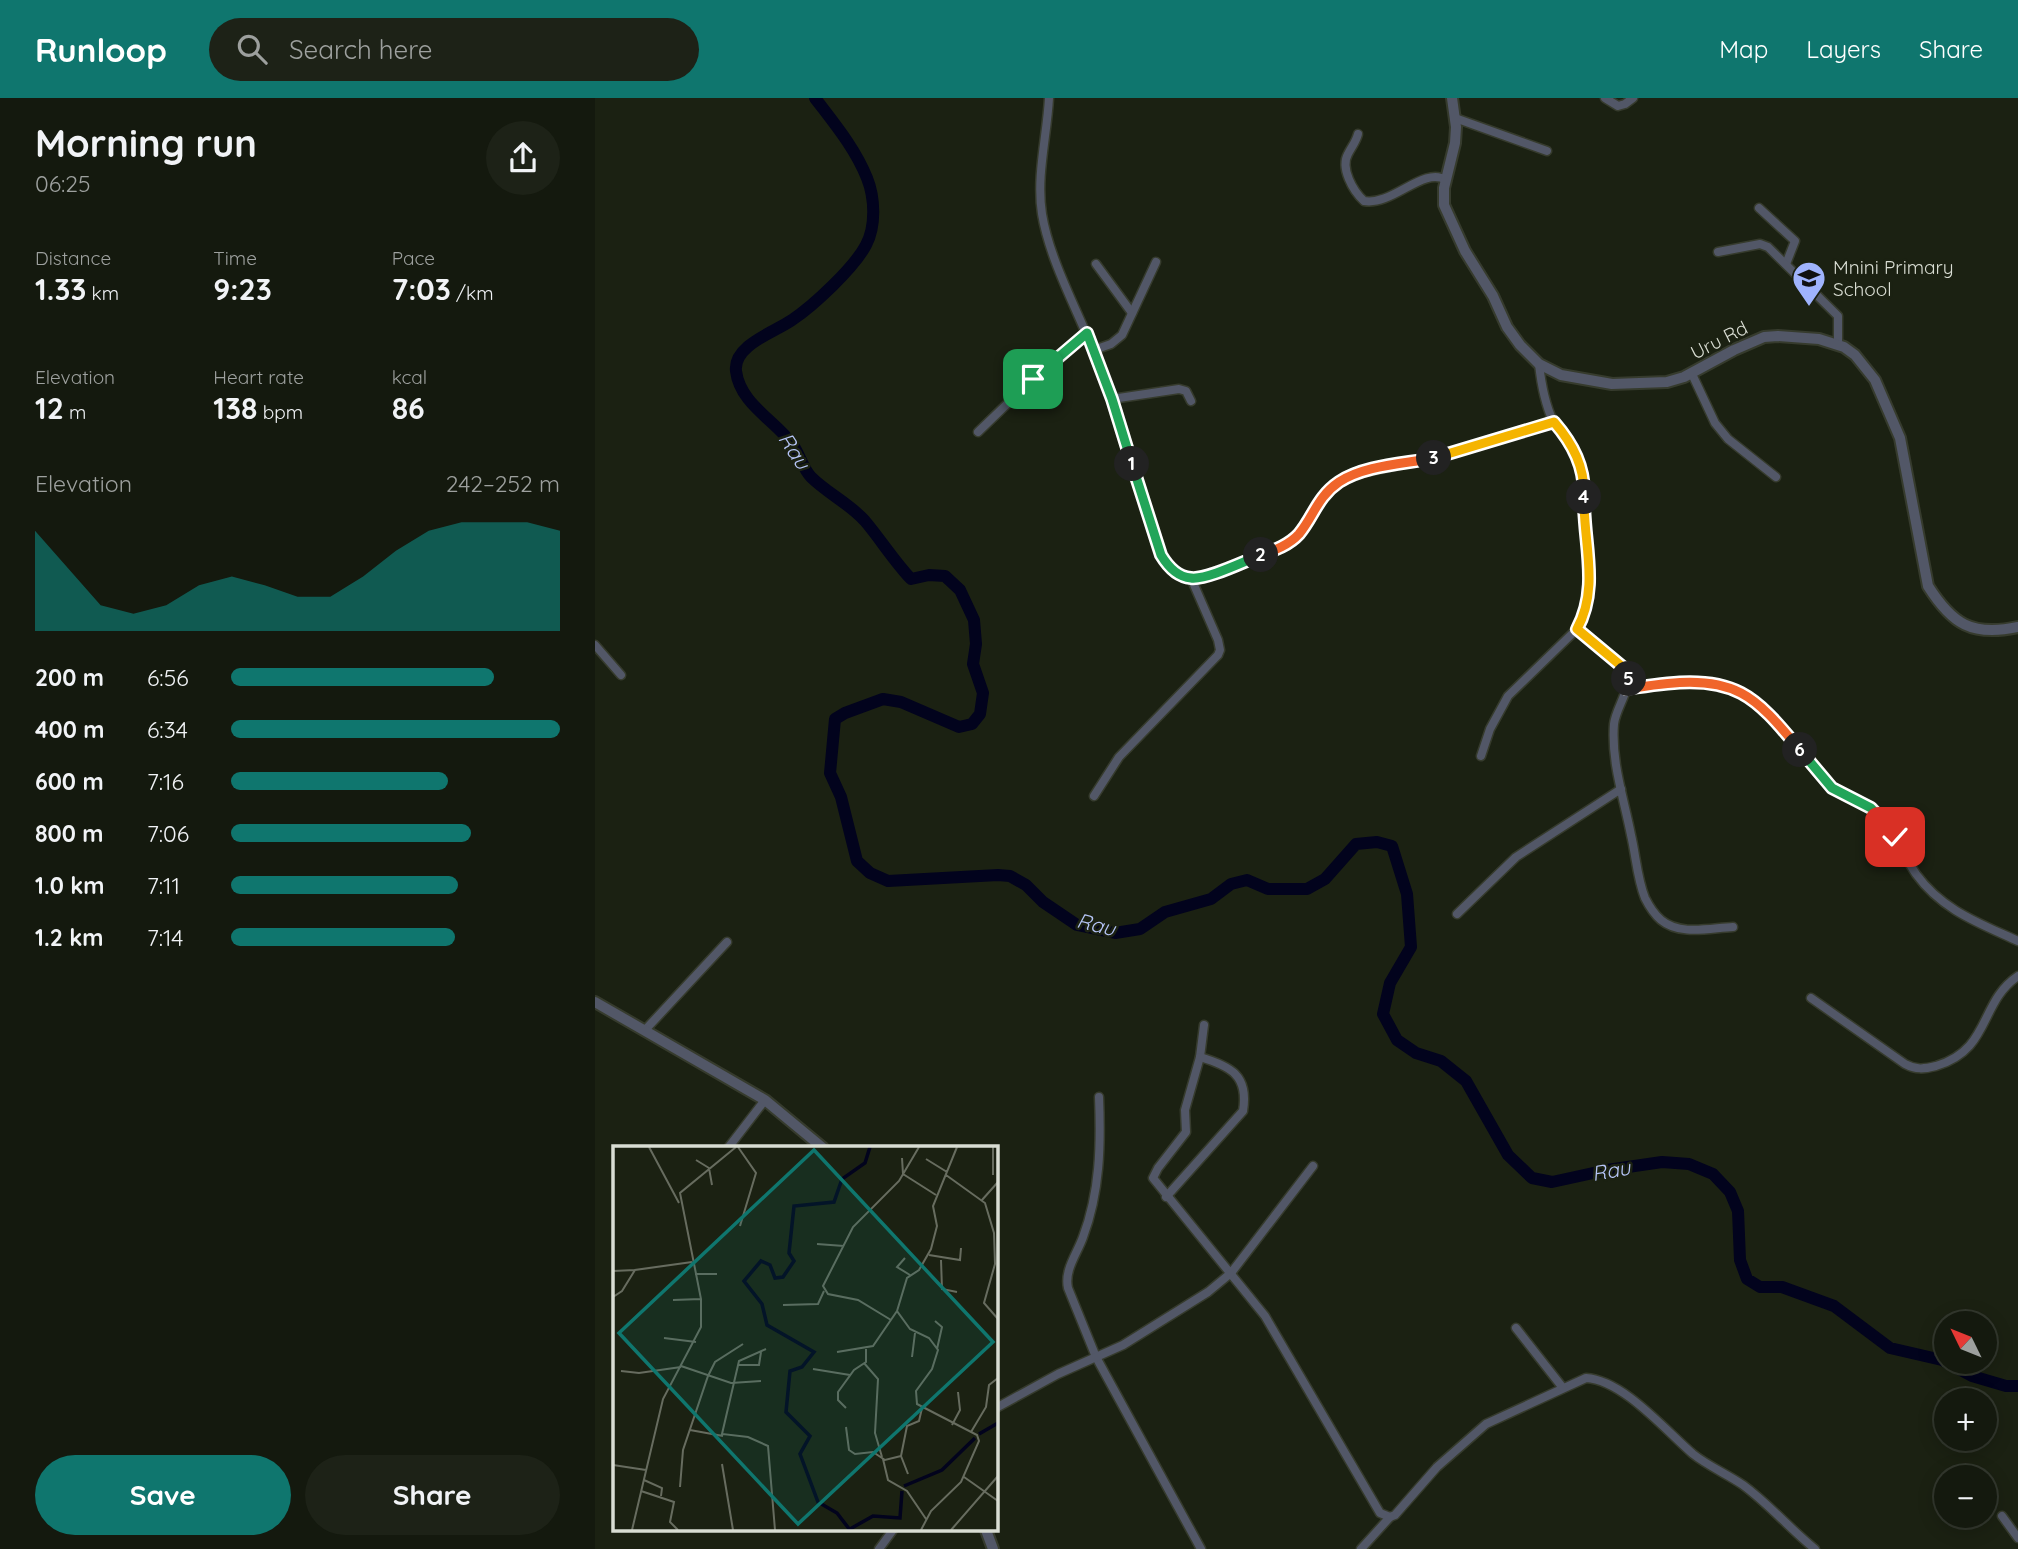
<!DOCTYPE html>
<html lang="en">
<head>
<meta charset="utf-8">
<style>
  body { margin:0; font-family:Quicksand,sans-serif; background:#1d2217; color:#f1f3f6; height:100vh; display:flex; flex-direction:column; font-size:26px; white-space:nowrap }
  * { box-sizing:border-box; margin:0 }
  p { font-size:23px; color:#9da09e }
  .icon { flex:none; width:38px; height:38px; fill:none; stroke:currentColor; stroke-width:2; stroke-linecap:round; stroke-linejoin:round }
  .map { position:relative; flex:1; overflow:hidden }
  .panel { display:flex; flex-direction:column; background:#14190e; width:595px }
  .panel>* { flex:none }
  .needle { width:46px; rotate:313deg }
  .buttons { position:absolute; left:1339px; top:1213px; display:grid; gap:14px }
  .buttons a { display:grid; place-items:center; width:63px; height:63px; border-radius:50%; background:#14190e; box-shadow:0 4px 18px #0003,0 0 0 2px #33382e; font-size:35px }
  .pin { position:absolute; display:grid; place-items:center; width:60px; height:60px; color:#fff; margin:-30px; border-radius:14px; box-shadow:0 4px 10px #0006 }
  .km { position:absolute; width:35px; height:35px; margin:-18px; border-radius:50%; background:#222; color:#fff; font-size:19px; line-height:35px; text-align:center }
  .round { display:grid; place-items:center; flex:none; width:74px; height:74px; border-radius:37px; background:#1d2217 }
  .headline { display:flex; align-items:center; justify-content:space-between; height:119px; padding:0 35px }
  h1 { font-size:38px; font-weight:800; line-height:52px }
  .stats { display:grid; grid-template-columns:repeat(3,1fr); gap:10px; height:119px; padding:7px 35px }
  .stats div { display:grid; align-content:center }
  .stats b { font-size:30px; font-weight:800 }
  .stats small { font-size:19px; font-weight:400 }
  .stats p { font-size:19px }
  .chart { height:196px; padding:14px 35px }
  .chart p { display:flex; justify-content:space-between }
  .chart svg { width:100%; height:126px; margin-top:7px; fill:#0f766e; opacity:.7 }
  .button { display:flex; gap:14px; margin-top:auto; padding:14px 35px }
  .button a { flex:1; height:80px; border-radius:42px; background:#0f766e; color:#fff; font-size:28px; font-weight:800; line-height:80px; text-align:center }
  .button a+a { background:#1d2217; color:#f1f3f6 }
  ul { padding:0 35px; list-style:none; font-size:23px }
  li { display:grid; grid-template-columns:112px 84px 1fr; align-items:center; height:52px }
  li i { height:18px; border-radius:9px; background:#0f766e }
  header { display:flex; align-items:center; gap:42px; box-sizing:border-box; height:98px; padding:0 35px; background:#0f766e; color:#fff }
  header strong { font-size:33px }
  nav { display:flex; gap:38px; margin-inline-start:auto; font-size:24px }
  .search { width:490px; height:63px; background:#1d2217; display:flex; align-items:center; gap:18px; box-sizing:border-box; padding:0 24px; border-radius:38px; color:#9da09e; font-size:26px }
  main { display:flex; flex:1; min-height:0 }
  .map>svg:first-child { display:block }
  .lines { fill:none; stroke-linecap:round; stroke-linejoin:round }
  .river { stroke:#02031d; stroke-width:12 }
  .minor-casing { stroke:#363b2d; stroke-width:11 }
  .tertiary-casing { stroke:#363b2d; stroke-width:14 }
  .minor { stroke:#525767; stroke-width:8 }
  .tertiary { stroke:#525767; stroke-width:10 }
  .split-1-casing { stroke:#fff; stroke-width:14 }
  .split-2-casing { stroke:#fff; stroke-width:14 }
  .split-3-casing { stroke:#fff; stroke-width:14 }
  .split-4-casing { stroke:#fff; stroke-width:14 }
  .split-5-casing { stroke:#fff; stroke-width:14 }
  .split-6-casing { stroke:#fff; stroke-width:14 }
  .split-7-casing { stroke:#fff; stroke-width:14 }
  .split-1 { stroke:#22a559; stroke-width:9 }
  .split-2 { stroke:#22a559; stroke-width:9 }
  .split-3 { stroke:#f0652b; stroke-width:9 }
  .split-4 { stroke:#f5b400; stroke-width:9 }
  .split-5 { stroke:#f5b400; stroke-width:9 }
  .split-6 { stroke:#f0652b; stroke-width:9 }
  .split-7 { stroke:#22a559; stroke-width:9 }
  .labels { text-anchor:middle; stroke-width:5; stroke-linejoin:round; paint-order:stroke }
  .poi-label { font-size:19px; fill:#d9ddd3; stroke:#1b2112; text-anchor:start }
  .street-label { font-size:19px; fill:#d9ddd3; stroke:#1b2112 }
  .water-label { font-size:21px; font-style:italic; fill:#b6c5f7; stroke:#1b2112 }
  .inset-river { fill:none; stroke:#02031d; stroke-width:3.5 }
  .inset-road { fill:none; stroke:#676c5f; stroke-width:2 }
  .view { fill:#0f766e; fill-opacity:0.15; stroke:#0f766e; stroke-width:3.5 }
  .inset-edge { fill:none; stroke:#d9ddd3; stroke-width:3.5 }
</style>
</head>
<body>
<header>
<strong>Runloop</strong>
<div class="search"><svg class="icon" aria-label="search" viewBox="0 0 24 24"><circle cx="10" cy="10" r="6"/><path d="M15 15l6 6"/></svg>Search here</div>
<nav><a>Map</a><a>Layers</a><a>Share</a></nav>
</header>
<main>
<section class="panel">
<div class="headline"><div><h1>Morning run</h1><p>06:25</p></div><a class="round"><svg class="icon" aria-label="share" viewBox="0 0 24 24"><path d="M12 15V3M7 8l5-5 5 5M5 13v7h14v-7"/></svg></a></div>
<div class="stats">
<div><p>Distance</p><b>1.33<small> km</small></b></div>
<div><p>Time</p><b>9:23</b></div>
<div><p>Pace</p><b>7:03<small> /km</small></b></div>
</div>
<div class="stats">
<div><p>Elevation</p><b>12<small> m</small></b></div>
<div><p>Heart rate</p><b>138<small> bpm</small></b></div>
<div><p>kcal</p><b>86</b></div>
</div>
<div class="chart"><p><span>Elevation</span>242–252 m</p>
<svg viewBox="0 0 160 44" preserveAspectRatio="none"><path d="M0 44V9L10 22L20 35L30 38L40 35L50 28L60 25L70 28L80 32L90 32L100 25L110 16L120 9L130 6L140 6L150 6L160 9V44z"/></svg>
</div>
<ul>
<li><b>200 m</b>6:56<i style="width:80%"></i></li>
<li><b>400 m</b>6:34<i style="width:100%"></i></li>
<li><b>600 m</b>7:16<i style="width:66%"></i></li>
<li><b>800 m</b>7:06<i style="width:73%"></i></li>
<li><b>1.0 km</b>7:11<i style="width:69%"></i></li>
<li><b>1.2 km</b>7:14<i style="width:68%"></i></li>
</ul>
<div class="button"><a>Save</a><a>Share</a></div>
</section>
<div class="map">
<svg width="1423" height="1451" viewBox="0 0 1423 1451">
  <rect width="100%" height="100%" fill="#1b2112"/>
  <g class="lines">
    <path class="river" d="M220,0C239,25 260,50 272,80C280,100 281,128 271,147C259,170 218,208 197,222C180,234 138,247 141,273C145,306 180,322 198,347C205,357 208,371 216,379C232,395 255,406 270,423C286,442 299,463 316,481L334,477L350,478L365,492L379,522L381,546L378,566L388,595L385,616L377,626L364,629L306,604L288,601L250,615L240,621L235,675L246,699L262,763L275,775L293,783L403,777L415,778L431,787L448,804L482,827L520,835L545,831L570,814L616,801L636,786L652,782L673,791H712L730,781L761,746L782,744L797,748L812,796L816,849L795,885L788,916L802,942L821,955L846,963L871,983L913,1057L937,1080L957,1084L1012,1072L1067,1064L1094,1066L1118,1076L1135,1094L1143,1113L1145,1162L1152,1181L1165,1189H1187L1239,1208L1295,1250L1347,1262L1377,1278L1411,1288H1423"/>
    <defs>
      <g id="minor">
        <path d="M454,0C452,38 441,78 447,116C455,165 486,218 503,265C527,328 544,393 566,457C575,471 587,482 605,479L674,454L697,443L706,434L721,406L731,394L756,377L843,359L959,324"/>
        <polyline points="1010,0 1023,8 1030,6 1038,0"/>
        <polyline points="860,20 952,53"/>
        <path d="M763,36C761,44 757,48 753,56C745,70 758,93 769,103C798,108 828,68 851,82"/>
        <polyline points="1164,110 1200,143 1191,166"/>
        <polyline points="1123,154 1165,146 1173,149 1243,218 1243,246"/>
        <polyline points="501,166 537,215"/>
        <polyline points="499,252 516,246 527,237 561,164"/>
        <polyline points="1097,276 1120,325 1133,341 1181,379"/>
        <polyline points="517,301 584,291 591,293 596,303"/>
        <polyline points="383,334 438,281 492,235"/>
        <path d="M982,531L1030,571C1040,587 1021,608 1019,626C1016,664 1029,701 1036,737C1041,758 1042,780 1050,800C1054,808 1059,816 1066,822C1085,838 1115,830 1138,829"/>
        <polyline points="0,547 26,577"/>
        <path d="M1031,591C1067,586 1115,576 1148,596C1170,609 1186,630 1202,649C1214,663 1223,678 1237,690C1252,701 1270,703 1283,717C1300,733 1308,757 1321,776C1347,812 1384,825 1423,843"/>
        <path d="M886,658L895,631L913,598L982,531C1003,493 991,452 989,411C989,396 991,383 986,368C981,350 966,339 958,323C950,306 946,284 944,266"/>
        <polyline points="499,698 524,659 623,557 625,552 623,542 596,480"/>
        <polyline points="862,816 921,759 1026,691"/>
        <path d="M1216,900L1310,966C1321,972 1329,971 1341,968C1396,952 1384,904 1423,878"/>
        <path d="M609,927L605,959L590,1012L591,1034L563,1070L558,1080L670,1218L785,1415L795,1419L800,1417L842,1369L891,1326L991,1280C1028,1282 1070,1332 1098,1356C1113,1368 1132,1376 1148,1387C1174,1406 1195,1431 1220,1451"/>
        <polyline points="51,931 132,844"/>
        <path d="M504,999C506,1047 505,1094 488,1139C482,1156 469,1172 473,1190L501,1259L606,1451"/>
        <polyline points="133,1050 170,1002"/>
        <path d="M571,1099L648,1013C654,977 635,968 605,959"/>
        <polyline points="921,1230 968,1290"/>
        <polyline points="401,1310 463,1276 528,1247 613,1194 636,1175 718,1068"/>
        <polyline points="1407,1418 1423,1440"/>
        <polyline points="284,1451 298,1432"/>
        <polyline points="766,1451 795,1419"/>
      </g>
      <g id="tertiary">
        <path d="M857,0L861,29L860,45L849,90V107L870,153L898,198L912,229L925,247L944,266L966,277L1017,286L1072,284L1089,279L1139,252L1169,239L1183,238L1224,241L1249,249L1260,257L1280,282L1305,340L1333,488C1357,526 1377,539 1423,529"/>
        <polyline points="0,904 170,1002 228,1050"/>
        <polyline points="391,1432 398,1451"/>
      </g>
    </defs>
    <use href="#minor" class="minor-casing"/>
    <use href="#tertiary" class="tertiary-casing"/>
    <use href="#minor" class="minor"/>
    <use href="#tertiary" class="tertiary"/>
  </g>
  <g class="lines">
    <defs>
      <polyline id="split-1" points="438,281 492,235 517,301 537,366"/>
      <path id="split-2" d="M537,366L566,457C572,467 582,479 596,480C612,482 650,463 666,457"/>
      <path id="split-3" d="M666,457C680,452 694,447 704,436C719,418 722,399 744,384C770,367 809,366 839,360"/>
      <path id="split-4" d="M839,360L959,324C978,346 990,369 989,399"/>
      <path id="split-5" d="M989,399C988,444 1005,489 982,531L1030,571L1034,581"/>
      <path id="split-6" d="M1034,581L1031,591C1067,586 1111,577 1146,595C1169,607 1188,632 1205,652"/>
      <polyline id="split-7" points="1205,652 1237,690 1276,710 1293,728 1300,739"/>
    </defs>
    <use href="#split-1" class="split-1-casing"/>
    <use href="#split-2" class="split-2-casing"/>
    <use href="#split-3" class="split-3-casing"/>
    <use href="#split-4" class="split-4-casing"/>
    <use href="#split-5" class="split-5-casing"/>
    <use href="#split-6" class="split-6-casing"/>
    <use href="#split-7" class="split-7-casing"/>
    <use href="#split-1" class="split-1"/>
    <use href="#split-2" class="split-2"/>
    <use href="#split-3" class="split-3"/>
    <use href="#split-4" class="split-4"/>
    <use href="#split-5" class="split-5"/>
    <use href="#split-6" class="split-6"/>
    <use href="#split-7" class="split-7"/>
  </g>
  <defs>
    <symbol id="school-pin" viewBox="-11 -11 22 30"><path d="M0 17L-7.5 6A9.5 9.5 0 1 1 7.5 6Z" fill="#9fb3fd" stroke="#1b2112"/><path d="M0-5L7-2L0 1L-7-2ZM-4 1L0 2.5L4 1V4Q0 6-4 4Z" fill="#111"/></symbol>
  </defs>
  <g fill-rule="evenodd">
    <use href="#school-pin" x="1195" y="161" width="38" height="52"/>
  </g>
  <g class="labels">
    <g class="poi-label">
      <text x="1238" y="176">Mnini Primary<tspan x="1238" dy="22">School</tspan></text>
    </g>
    <g class="street-label">
      <text transform="translate(1124 242) rotate(-27)" y="7">Uru Rd</text>
    </g>
    <g class="water-label">
      <text transform="translate(199 353) rotate(57)" y="7">Rau</text>
      <text transform="translate(501 827) rotate(14)" y="7">Rau</text>
      <text transform="translate(1016 1073) rotate(-10)" y="7">Rau</text>
    </g>
  </g>
  <g transform="translate(18 1048)">
    <rect width="385" height="385" fill="#1b2112"/>
    <path class="inset-river" d="M366,288L385,277M291,340L329,324L362,292M237,383L260,370L287,372L289,345M237,384L224,367L205,356L187,308L197,290L173,266L177,225L189,221L201,206L154,179L149,158L131,135L148,115L157,119L162,132L170,131L181,115L176,107L181,60L221,56L229,33L252,17L257,1"/>
    <path class="inset-road" d="M36,1L66,57M125,1L143,27L127,80M289,12L290,28L323,49M313,13L334,26M83,14L96,22L99,39M333,29L372,57L381,87L382,118L371,157L385,173M380,29V1M369,54L385,36M204,98L231,100M316,109L347,114L348,102M292,112L284,121L297,129M328,114L329,143L344,146M0,125L22,124M82,128H104M0,151L9,145L22,124L79,116M60,154L88,153M170,159L205,158L211,145M278,174L245,154L215,148L210,140L240,81L286,35L306,1M322,175L329,181L324,203M51,192L83,196M153,203L126,215L109,288L135,291L155,300L162,384M224,206L260,200L284,165M299,211L302,187M251,217L265,233L262,287L269,311M125,219H146L148,206M68,220L118,237L148,235M200,223L237,229M8,225L26,227L68,221M233,262L225,254V246L241,224L253,216V203M339,279L347,264L345,246M233,281L236,304L242,308L260,306L272,314L288,310M77,284L110,290M358,286L373,261L376,239L385,232M270,313L275,334L294,345L313,373M109,318L120,384M0,319L33,324M295,328L288,310L294,280L306,275L309,262M351,331L385,355M31,334L49,342L48,350M67,341L70,304L95,230L102,216L130,198M28,345L61,356L57,376L65,384M19,384L50,253L88,181V153L67,47L123,1M308,384L318,365L348,336L366,295L364,289L304,258L303,245L319,223L325,204L316,192L297,183L284,165L294,132L306,124L318,103L324,80L320,60L344,1M338,384L385,330"/>
    <path class="view" d="M201,4L380,196L185,378L6,187Z"/>
    <rect width="385" height="385" class="inset-edge"/>
  </g>
</svg>
<div class="buttons">
<a><svg class="needle" viewBox="-14 -14 28 28"><path d="M0-13l5 13h-10z" fill="#e53935"/><path d="M0 13l5-13h-10z" fill="#9da09e"/></svg></a>
<a>+</a>
<a>−</a>
</div>
<div class="pin" style="left:438px;top:281px;background:#1e9e55"><svg class="icon" aria-label="arrive" viewBox="0 0 24 24"><path d="M6 21V4h12l-3 4 3 4H6"/></svg></div>
<div class="pin" style="left:1300px;top:739px;background:#d93025"><svg class="icon" aria-label="check" viewBox="0 0 24 24"><path d="M5 12l5 5 9-10"/></svg></div>
<b class="km" style="left:537px;top:366px">1</b>
<b class="km" style="left:666px;top:457px">2</b>
<b class="km" style="left:839px;top:360px">3</b>
<b class="km" style="left:989px;top:399px">4</b>
<b class="km" style="left:1034px;top:581px">5</b>
<b class="km" style="left:1205px;top:652px">6</b>
</div>
</main>
</body>
</html>
